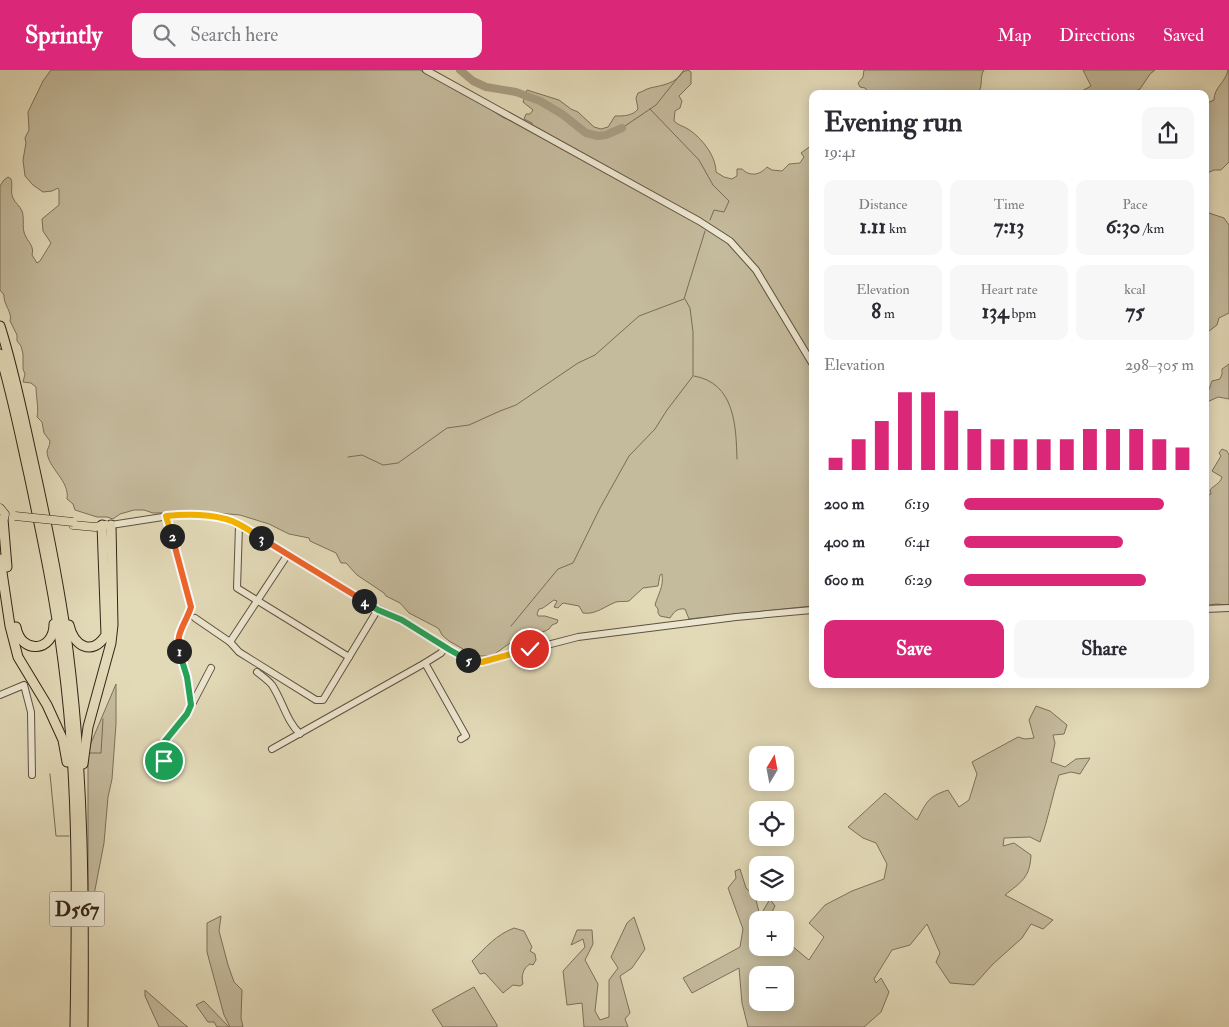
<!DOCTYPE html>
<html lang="en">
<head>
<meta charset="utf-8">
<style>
  body { margin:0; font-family:"IM FELL Double Pica",serif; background:#f7f7f7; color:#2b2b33; height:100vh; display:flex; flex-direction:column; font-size:19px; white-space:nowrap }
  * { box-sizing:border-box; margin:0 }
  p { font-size:16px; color:#7c7c81 }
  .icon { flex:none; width:28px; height:28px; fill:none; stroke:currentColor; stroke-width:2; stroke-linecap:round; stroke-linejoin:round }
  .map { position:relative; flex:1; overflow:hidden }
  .details { position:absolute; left:809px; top:20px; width:400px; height:598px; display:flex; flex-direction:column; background:#fff; border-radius:10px; box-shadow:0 2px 12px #0003 }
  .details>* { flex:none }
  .needle { width:32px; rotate:10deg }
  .tools { position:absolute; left:749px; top:676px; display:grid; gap:10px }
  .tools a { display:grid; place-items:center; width:45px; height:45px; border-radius:10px; background:#fff; box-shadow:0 2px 12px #0003; font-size:25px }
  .pin { position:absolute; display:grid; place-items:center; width:42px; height:42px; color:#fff; margin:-21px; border:2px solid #fff; border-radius:50%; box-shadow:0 1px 5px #0007 }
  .km { position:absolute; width:25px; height:25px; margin:-12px; border-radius:50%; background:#222; color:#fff; font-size:14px; line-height:25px; text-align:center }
  .round { display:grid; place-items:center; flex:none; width:52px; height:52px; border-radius:10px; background:#f7f7f7 }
  .head { display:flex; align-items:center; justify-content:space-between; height:85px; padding:0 15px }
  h1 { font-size:28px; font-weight:700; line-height:38px }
  .metrics { display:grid; grid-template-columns:repeat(3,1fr); gap:8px; height:85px; padding:5px 15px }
  .metrics div { display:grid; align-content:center; border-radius:10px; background:#f7f7f7; text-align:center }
  .metrics b { font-size:21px; font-weight:700 }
  .metrics small { font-size:14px; font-weight:400 }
  .metrics p { font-size:14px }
  .chart { height:140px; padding:10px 15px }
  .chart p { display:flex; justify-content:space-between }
  .chart svg { width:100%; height:90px; margin-top:5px; stroke:#db2777; stroke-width:6 }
  .button { display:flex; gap:10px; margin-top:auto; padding:10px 15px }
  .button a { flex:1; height:58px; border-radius:10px; background:#db2777; color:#fff; font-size:20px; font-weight:700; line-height:58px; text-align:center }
  .button a+a { background:#f7f7f7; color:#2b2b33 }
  ul { padding:0 15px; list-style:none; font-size:16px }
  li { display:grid; grid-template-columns:80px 60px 1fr; align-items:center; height:38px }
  li i { height:12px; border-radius:6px; background:#db2777 }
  header { display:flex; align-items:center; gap:30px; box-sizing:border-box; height:70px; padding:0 25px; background:#db2777; color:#fff }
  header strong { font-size:24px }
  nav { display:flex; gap:28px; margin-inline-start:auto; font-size:18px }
  .search { width:350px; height:45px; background:#f7f7f7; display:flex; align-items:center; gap:12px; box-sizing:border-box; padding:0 18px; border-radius:10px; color:#7c7c81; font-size:19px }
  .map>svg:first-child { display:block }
  .green { fill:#c4ba9c; stroke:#7c705a; fill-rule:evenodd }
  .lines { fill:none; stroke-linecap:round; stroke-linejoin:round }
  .stream { stroke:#786c57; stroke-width:1 }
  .river { stroke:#a69c81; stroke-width:8 }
  .minor-casing { stroke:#5f523f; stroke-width:8 }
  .major-casing { stroke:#332517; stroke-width:9 }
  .highway-casing { stroke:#332517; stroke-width:11 }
  .minor { stroke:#ece6d0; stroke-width:6 }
  .major { stroke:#e2d9b7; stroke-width:8 }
  .highway { stroke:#e2d9b7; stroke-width:9 }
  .major-bridge-casing { stroke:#332517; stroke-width:9; stroke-linecap:butt }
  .major-bridge { stroke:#e2d9b7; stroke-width:8 }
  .split-1-casing { stroke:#fff; stroke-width:10 }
  .split-2-casing { stroke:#fff; stroke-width:10 }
  .split-3-casing { stroke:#fff; stroke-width:10 }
  .split-4-casing { stroke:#fff; stroke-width:10 }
  .split-5-casing { stroke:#fff; stroke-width:10 }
  .split-6-casing { stroke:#fff; stroke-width:10 }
  .split-1 { stroke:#22a559; stroke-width:6 }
  .split-2 { stroke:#f0652b; stroke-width:6 }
  .split-3 { stroke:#f5b400; stroke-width:6 }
  .split-4 { stroke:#f0652b; stroke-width:6 }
  .split-5 { stroke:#22a559; stroke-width:6 }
  .split-6 { stroke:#f5b400; stroke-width:6 }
  .labels { text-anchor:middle; stroke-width:4.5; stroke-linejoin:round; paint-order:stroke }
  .shield { fill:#ece6d0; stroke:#6a5f4e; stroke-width:1 }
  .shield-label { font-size:20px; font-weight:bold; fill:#332517 }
</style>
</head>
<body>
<header>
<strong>Sprintly</strong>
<div class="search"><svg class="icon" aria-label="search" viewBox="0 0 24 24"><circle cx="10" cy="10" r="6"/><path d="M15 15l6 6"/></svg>Search here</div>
<nav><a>Map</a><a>Directions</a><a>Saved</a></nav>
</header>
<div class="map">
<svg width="1229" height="957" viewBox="0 0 1229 957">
  <rect width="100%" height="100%" fill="#e2d9b7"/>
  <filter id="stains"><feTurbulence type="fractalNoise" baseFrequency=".004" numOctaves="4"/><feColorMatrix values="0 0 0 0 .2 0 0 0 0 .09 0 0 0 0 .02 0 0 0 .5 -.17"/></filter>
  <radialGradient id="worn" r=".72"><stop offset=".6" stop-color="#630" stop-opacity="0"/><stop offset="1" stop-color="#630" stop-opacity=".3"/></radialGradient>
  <g class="green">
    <path d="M51,0H420L486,36L502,47L529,59L532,57V53L524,49L526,44H530L533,40L523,32L527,20L559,30L571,39L578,42L594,57L601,59L608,57L615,46C623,46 633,46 638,39L636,28L638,23C642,22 646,19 650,18C663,15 675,14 683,2L688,0L691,2V14L679,26L682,31L680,38L675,41L674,51C678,55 683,56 688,59C702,68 716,86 716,102L724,107L732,109L737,106V99H742C750,107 760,105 767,97L772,100L782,101L789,94L800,93L804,87L801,83L812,75V536L689,549L685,539C677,538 674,542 670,548L660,546L658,543V539L655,535C658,524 664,517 662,504L660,505L658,516L643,518L629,531C625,532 620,531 616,532C605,536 596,545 583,543L579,536L563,533L558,538L554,537L557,531L554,530L543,538L539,539L537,544L538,546H545L558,550L557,553L552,555L549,559C534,568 534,555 520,572L510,573L492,586H474L468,584L463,579L449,571L442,565L439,559L436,557L409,543L400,533L386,526L384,523L357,505L346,493H341L336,483L310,471L309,468L289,464L269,454L240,445L207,442L153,443L144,440H134L120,444L113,449L107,447H97L75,440L73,434L67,429C70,411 48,398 47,382C47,379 50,376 50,371L44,363L42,352L37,347C39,339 36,327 36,317L31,313L23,312L25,304L23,299V284L21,276L17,271V265L10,251C13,243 3,234 4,225L0,220V116L4,110L8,107L11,109C13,116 10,122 13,128C15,133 20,136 22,141C25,150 21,159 26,167C30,174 34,177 32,185L37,193L40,191L51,173L43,161L42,149L59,135V120L58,118L52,121L43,122L33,115L25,106L23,90L26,73L25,68L29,60L28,42L43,11Z"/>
    <path d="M864,0H984C979,7 984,17 977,24H870L865,18L860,17L858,13L863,7Z"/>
    <polygon points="1083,0 1155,0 1150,4 1140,19 1129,24 1082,24 1082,21 1091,16"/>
    <path d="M1228,0H1229V92L1221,100H1214L1205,104V34L1214,30C1214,17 1226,12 1228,0Z"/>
    <polygon points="1205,136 1209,143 1224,148 1229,155 1229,243 1219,248 1217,255 1205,264"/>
    <path d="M1229,294V329L1218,327L1205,333V323C1210,321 1210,315 1212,311L1220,309L1222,304V299Z"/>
    <path d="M1222,379L1227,381L1229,385V535L1216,534L1205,536V425L1211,424L1210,420C1214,415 1220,414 1222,407L1212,401L1221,386L1219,383Z"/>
    <polygon points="116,614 116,654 112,709 108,727 104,773 88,856 88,680"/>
    <path d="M1036,636L1050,641L1067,655L1064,664L1053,665L1055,673L1051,692L1065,697L1076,689L1090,688L1080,704L1071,702L1059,705C1052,727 1048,750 1040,772L1030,767L1004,768L1003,776L1014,773L1031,785C1030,808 1021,812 1005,825L1053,850L1043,859L1031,854L1022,868L993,894L974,915L950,913L936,892L940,883L927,854L910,875L892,880L874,909L876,913L881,908L889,922L881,942L864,957H748L742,933L739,898L692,923L683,908L740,877L743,859L728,818L736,808L735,801L740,799L746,818L755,826L760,846L770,829L775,836L768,850H758V878H785L786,871L809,890L824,867L809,853L825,835L852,821L884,809L887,794L876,773L863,768L848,757L885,723L917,750C927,732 927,727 948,720L959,737L969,730L977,704L972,692L1018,667L1025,669L1034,668L1029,650ZM758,905H785V932H758Z"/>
    <polygon points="221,846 219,861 228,895 234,912 242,920 241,948 243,957 230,957 224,945 207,882 207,853"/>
    <polygon points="634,847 645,879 632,898 620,906 630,943 625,949 628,957 584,957 582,933 567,935 563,901 585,877 583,869 571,875 577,860 592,860 593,874 585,890 598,914 595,941 600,950 609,947 609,910 618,898 611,887 627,853"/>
    <path d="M514,858L524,861L532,877L530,881L535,884L536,890L533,895L530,894C523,898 521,906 523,914L520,916L513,915L503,923L485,903L480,904L472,891C486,877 496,865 514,858Z"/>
    <polygon points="474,917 497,955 497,957 443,957 432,940"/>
    <polygon points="145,920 184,954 188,957 159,957 145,926"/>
    <polygon points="204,931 229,957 217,957 214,952 208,952 196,935"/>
  </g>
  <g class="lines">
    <g class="stream">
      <polyline points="650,39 699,90 713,115 729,131 724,142 714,140 710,150"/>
      <polyline points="622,58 656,35 684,0"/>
      <path d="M694,306C735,313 736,356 737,389"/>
      <polyline points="348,387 362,385 383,395 398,393 447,358 469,355 500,341 516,335 578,293 595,285 639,246 684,229 705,161"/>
      <polyline points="511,556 558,499 573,493 600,438 629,386 655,359 667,340 693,306 693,262 690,238 685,229"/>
      <polyline points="88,683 101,683 103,649"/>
      <polyline points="50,704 56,766 69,766"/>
    </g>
    <polyline class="river" points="460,0 473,11 486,17 516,22 540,31 562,44 586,63 598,66 606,65 622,58"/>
    <defs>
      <g id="minor">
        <polyline points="426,0 699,151 730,171 756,200 812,293"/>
        <polyline points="167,446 191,537 177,571 187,607 191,635"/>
        <polyline points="111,455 182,444 206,445 227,449 255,464 378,539 402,550 464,589 482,592 578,567 736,547 812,540"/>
        <polyline points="239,456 237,518 349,587"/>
        <polyline points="1205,539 1229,538"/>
        <polyline points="195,548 230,572 239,582 316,630 323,630 378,539"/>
        <polyline points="230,572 288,484"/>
        <polyline points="425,593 466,666 461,669"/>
        <path d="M257,602C262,606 268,610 272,615C283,632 286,650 300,664"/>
        <polyline points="0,625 24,615 31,642 32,705"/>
        <polyline points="272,679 425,593 441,583 445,577"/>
        <polyline points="164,691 165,671 187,644 211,598"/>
      </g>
      <g id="major">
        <polyline points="0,438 5,444 4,448 0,451"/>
        <polyline points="73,455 95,457 106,455"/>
      </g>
      <g id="highway">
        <path d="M0,256C14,300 23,346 33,391C47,454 60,517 68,580C84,706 84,831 83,957"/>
        <path d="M0,284C12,324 20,365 29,405C42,467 55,528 63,591C79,712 77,835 75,957"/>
        <polyline points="3,449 7,497"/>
        <polyline points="0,489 10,556 18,587 47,635 63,670 67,692"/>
        <path d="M69,555C74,576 92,587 106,565L102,455"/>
        <path d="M16,557C21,585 54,582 54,554"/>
        <polyline points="83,694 88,657 111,573 113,555 111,455"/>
      </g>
    </defs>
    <use href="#minor" class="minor-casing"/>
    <use href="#major" class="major-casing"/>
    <use href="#highway" class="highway-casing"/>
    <use href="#minor" class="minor"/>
    <use href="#major" class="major"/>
    <use href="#highway" class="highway"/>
    <defs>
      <polyline id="major-bridge" points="15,446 73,452"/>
    </defs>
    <use href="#major-bridge" class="major-bridge-casing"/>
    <use href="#major-bridge" class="major-bridge"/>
  </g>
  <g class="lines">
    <defs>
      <polyline id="split-1" points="164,691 165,671 187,644 191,635 187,607 179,581"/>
      <path id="split-2" d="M172,466L191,537C186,553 175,564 179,581"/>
      <path id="split-3" d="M172,466L166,446C186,444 207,444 226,449C238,452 251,461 261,468"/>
      <polyline id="split-4" points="261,468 364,531"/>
      <polyline id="split-5" points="364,531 378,540 402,550 450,580 468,590"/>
      <polyline id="split-6" points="468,590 482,592 530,579"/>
    </defs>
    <use href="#split-1" class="split-1-casing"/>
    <use href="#split-2" class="split-2-casing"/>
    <use href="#split-3" class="split-3-casing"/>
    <use href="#split-4" class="split-4-casing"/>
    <use href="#split-5" class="split-5-casing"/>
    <use href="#split-6" class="split-6-casing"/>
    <use href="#split-1" class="split-1"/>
    <use href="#split-2" class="split-2"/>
    <use href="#split-3" class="split-3"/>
    <use href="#split-4" class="split-4"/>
    <use href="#split-5" class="split-5"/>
    <use href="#split-6" class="split-6"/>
  </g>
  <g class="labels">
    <rect class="shield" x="49.5" y="821.5" width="55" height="35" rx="4"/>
    <g class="shield-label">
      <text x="77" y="846">D567</text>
    </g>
  </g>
  <rect width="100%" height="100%" filter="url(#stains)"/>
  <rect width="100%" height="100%" fill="url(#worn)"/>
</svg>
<div class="tools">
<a><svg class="needle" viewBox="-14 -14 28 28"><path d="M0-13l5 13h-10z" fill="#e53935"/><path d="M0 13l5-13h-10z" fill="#7c7c81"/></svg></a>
<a><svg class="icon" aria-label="locate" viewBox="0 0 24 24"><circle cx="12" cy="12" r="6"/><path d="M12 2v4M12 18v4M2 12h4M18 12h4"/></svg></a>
<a><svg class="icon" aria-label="layers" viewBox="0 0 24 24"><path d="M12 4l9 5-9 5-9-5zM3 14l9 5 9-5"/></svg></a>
<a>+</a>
<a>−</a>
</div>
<div class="pin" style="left:164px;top:691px;background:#1e9e55"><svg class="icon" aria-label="arrive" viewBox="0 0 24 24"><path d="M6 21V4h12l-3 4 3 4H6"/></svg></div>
<div class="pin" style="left:530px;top:579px;background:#d93025"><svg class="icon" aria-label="check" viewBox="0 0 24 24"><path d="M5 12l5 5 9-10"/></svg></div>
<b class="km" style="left:179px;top:581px">1</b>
<b class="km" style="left:172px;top:466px">2</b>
<b class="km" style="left:261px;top:468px">3</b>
<b class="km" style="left:364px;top:531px">4</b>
<b class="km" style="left:468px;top:590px">5</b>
<section class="details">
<div class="head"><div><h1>Evening run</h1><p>19:41</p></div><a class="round"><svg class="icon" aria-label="share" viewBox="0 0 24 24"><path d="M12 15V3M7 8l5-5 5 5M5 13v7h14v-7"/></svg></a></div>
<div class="metrics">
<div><p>Distance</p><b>1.11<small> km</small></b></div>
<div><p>Time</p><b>7:13</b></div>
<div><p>Pace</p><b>6:30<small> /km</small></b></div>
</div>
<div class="metrics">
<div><p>Elevation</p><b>8<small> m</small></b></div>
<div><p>Heart rate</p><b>134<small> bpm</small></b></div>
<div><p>kcal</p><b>75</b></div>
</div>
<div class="chart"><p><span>Elevation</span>298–305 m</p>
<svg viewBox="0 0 160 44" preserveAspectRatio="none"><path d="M5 44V38M15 44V29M25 44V20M35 44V6M45 44V6M55 44V15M65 44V24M75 44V29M85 44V29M95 44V29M105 44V29M115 44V24M125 44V24M135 44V24M145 44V29M155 44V33"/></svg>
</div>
<ul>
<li><b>200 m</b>6:19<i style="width:87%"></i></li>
<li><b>400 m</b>6:41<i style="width:69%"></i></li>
<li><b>600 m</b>6:29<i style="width:79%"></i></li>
</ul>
<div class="button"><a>Save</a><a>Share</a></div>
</section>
</div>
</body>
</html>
